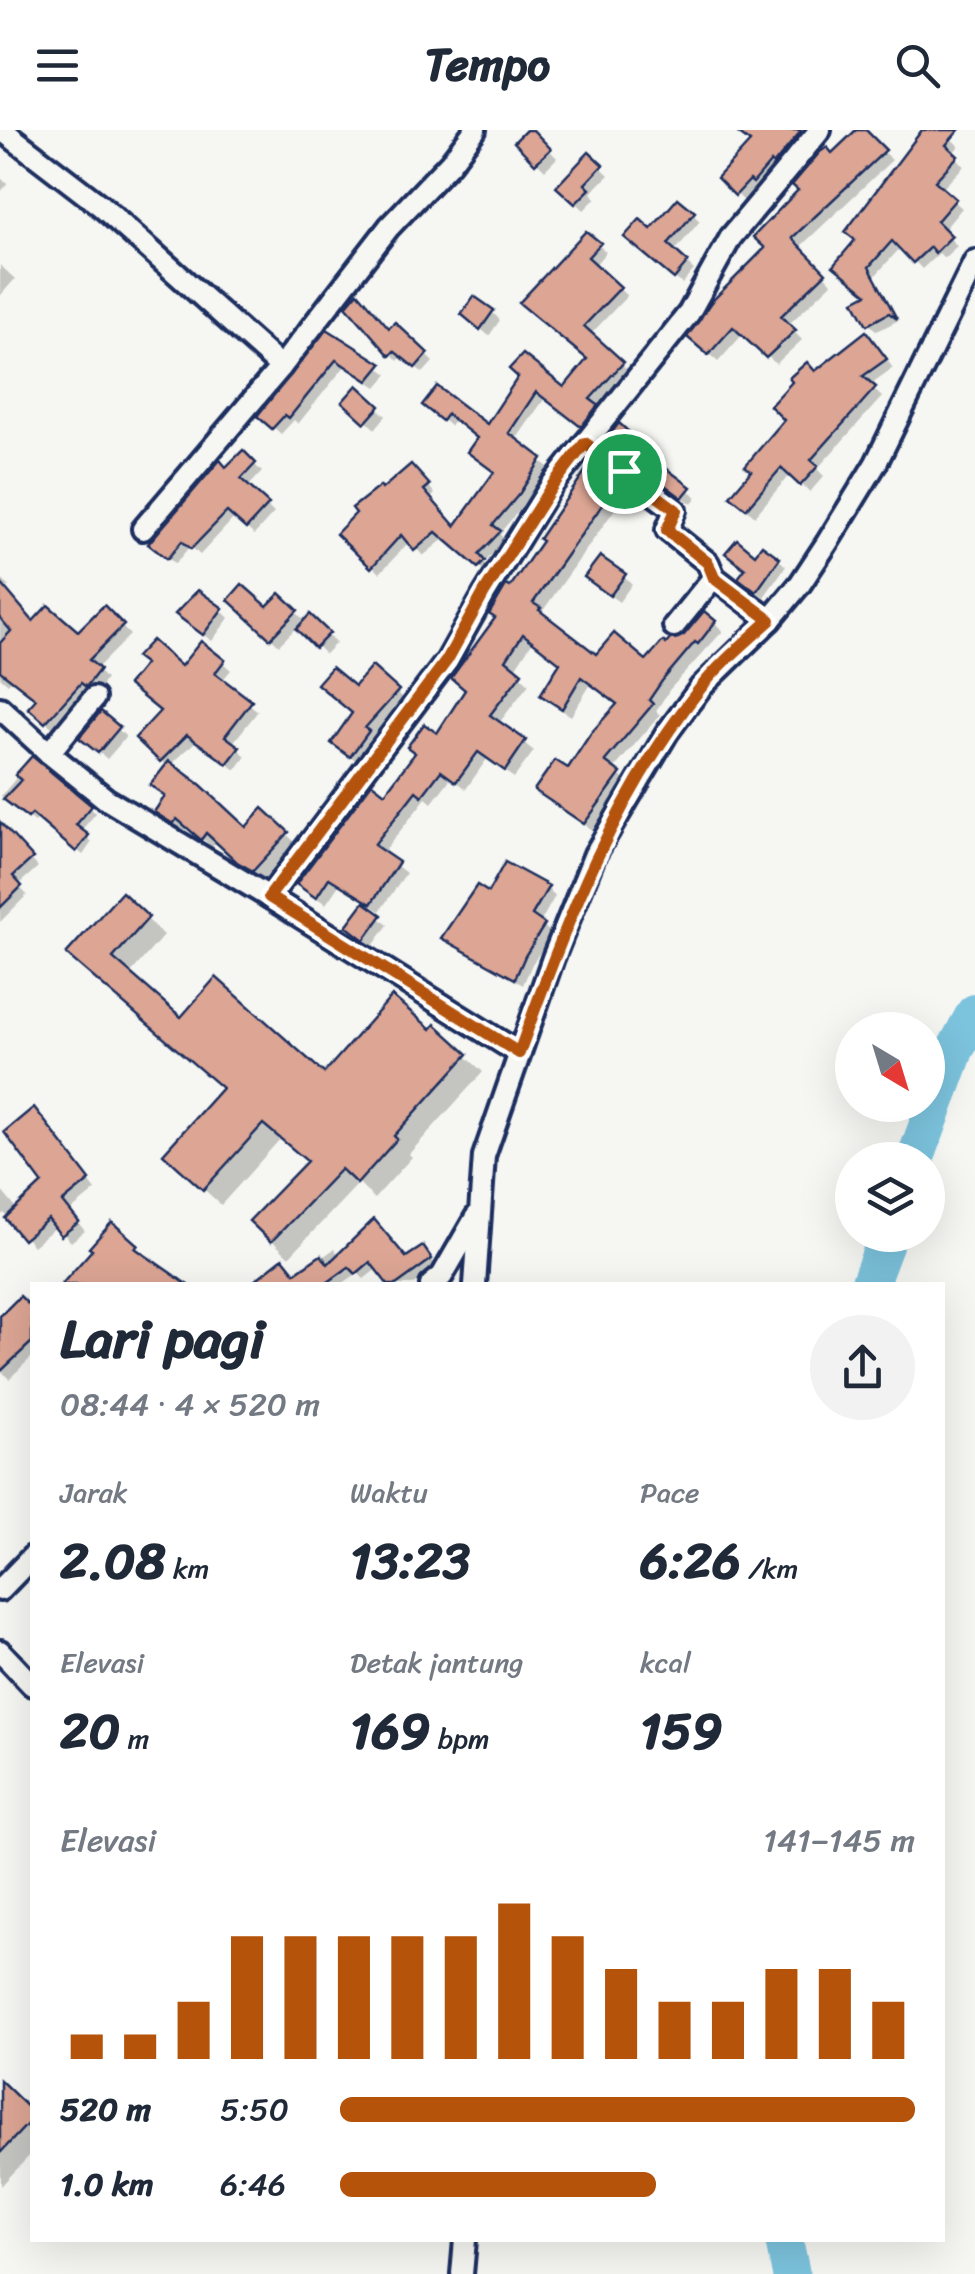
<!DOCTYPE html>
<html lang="id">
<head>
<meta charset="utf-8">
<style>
  body { margin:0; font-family:Sriracha,sans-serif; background:#f2f2f3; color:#1f2937; height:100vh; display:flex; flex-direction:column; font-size:38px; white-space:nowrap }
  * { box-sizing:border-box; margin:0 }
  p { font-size:32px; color:#747a83 }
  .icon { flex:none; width:55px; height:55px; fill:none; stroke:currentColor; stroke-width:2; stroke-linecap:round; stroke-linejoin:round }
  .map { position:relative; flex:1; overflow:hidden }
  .details { position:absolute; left:30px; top:1152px; width:915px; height:960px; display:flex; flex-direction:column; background:#fff; border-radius:0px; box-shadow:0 10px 40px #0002 }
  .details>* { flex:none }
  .needle { width:65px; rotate:142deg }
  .controls { position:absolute; left:835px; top:882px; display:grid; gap:20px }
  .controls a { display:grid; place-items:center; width:110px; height:110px; border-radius:50%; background:#fff; box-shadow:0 10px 40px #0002; font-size:50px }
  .pin { position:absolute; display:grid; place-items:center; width:85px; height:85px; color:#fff; margin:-42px; border:5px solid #fff; border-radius:50%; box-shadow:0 2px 10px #0007 }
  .round { display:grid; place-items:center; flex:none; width:105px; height:105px; border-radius:52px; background:#f2f2f3 }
  .headline { display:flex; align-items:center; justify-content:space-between; height:170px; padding:0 30px }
  h1 { font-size:55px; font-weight:700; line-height:75px }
  .metrics { display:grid; grid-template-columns:repeat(3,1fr); gap:15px; height:170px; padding:10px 30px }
  .metrics div { display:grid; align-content:center }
  .metrics b { font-size:50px; font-weight:700 }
  .metrics small { font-size:28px; font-weight:400 }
  .metrics p { font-size:28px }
  .chart { height:280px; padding:20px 30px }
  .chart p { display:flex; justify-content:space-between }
  .chart svg { width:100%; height:180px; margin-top:10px; stroke:#b45309; stroke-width:6 }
  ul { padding:0 30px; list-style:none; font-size:32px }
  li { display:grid; grid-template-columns:160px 120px 1fr; align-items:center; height:75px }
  li i { height:25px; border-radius:12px; background:#b45309 }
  header { display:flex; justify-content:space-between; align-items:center; height:130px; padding:0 30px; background:#fff; font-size:45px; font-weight:700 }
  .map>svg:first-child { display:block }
  .shadow { fill:#0003 }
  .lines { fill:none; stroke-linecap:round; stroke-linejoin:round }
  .river { stroke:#7cc3dd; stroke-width:38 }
  .building { fill:#dca594; stroke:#1b2f5e; stroke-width:2.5 }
  .minor-casing { stroke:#1b2f5e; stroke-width:28 }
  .minor { stroke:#f6f6f2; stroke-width:20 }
  .route-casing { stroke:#fff; stroke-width:20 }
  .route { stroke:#b45309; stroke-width:12 }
</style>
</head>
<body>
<header><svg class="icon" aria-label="menu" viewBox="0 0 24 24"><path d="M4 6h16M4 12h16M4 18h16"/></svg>Tempo<svg class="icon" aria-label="search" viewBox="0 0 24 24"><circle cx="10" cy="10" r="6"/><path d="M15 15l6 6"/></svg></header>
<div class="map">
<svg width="975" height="2144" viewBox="0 0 975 2144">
  <rect width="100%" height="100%" fill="#f6f6f2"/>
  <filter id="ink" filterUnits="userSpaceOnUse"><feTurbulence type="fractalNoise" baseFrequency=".01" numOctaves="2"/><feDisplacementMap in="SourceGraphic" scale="20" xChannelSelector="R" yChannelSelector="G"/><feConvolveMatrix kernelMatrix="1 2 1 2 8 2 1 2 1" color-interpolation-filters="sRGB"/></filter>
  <g filter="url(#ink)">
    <g class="shadow">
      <polygon points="530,0 557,28 545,40 517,12"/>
      <polygon points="736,0 812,0 761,58 759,55 744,71 720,48 752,13"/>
      <polygon points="859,0 892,30 799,118 832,153 788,195 802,210 776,234 743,204 718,232 699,215 833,27"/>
      <polygon points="927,0 941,0 959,16 952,24 964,36 941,60 962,78 943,101 957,116 944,128 939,123 922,139 901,117 875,146 899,190 877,201 869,194 870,166 858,110"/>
      <polygon points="589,26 609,45 591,63 596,68 584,80 560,57"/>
      <polygon points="0,47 7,54 0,63"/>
      <polygon points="678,71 700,91 674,122 694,140 682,154 634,114 651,102"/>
      <polygon points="587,104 606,122 594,136 627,166 590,205 629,241 596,277 604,284 589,302 545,268 515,311 548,337 527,371 499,404 506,410 484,433 490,440 487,443 445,408 423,426 410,411 380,443 339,404 382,362 419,344 435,364 430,369 456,399 496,342 480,308 455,290 450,296 425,275 488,297 521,248 564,260 590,229 530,180"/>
      <polygon points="0,135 15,149 0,166"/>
      <polygon points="349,176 389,201 395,195 433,232 423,243 402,226 398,231"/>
      <polygon points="492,182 500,190 489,206 473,192"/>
      <polygon points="328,203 388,244 377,257 345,236 298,294 294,290 281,304 261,286"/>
      <polygon points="874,213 893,238 869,255 882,267 817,339 824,346 810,362 790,344 755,386 741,374 754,341 816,244"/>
      <polygon points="357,259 386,286 375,299 345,272"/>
      <polygon points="619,297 649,324 639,335 616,318"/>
      <polygon points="243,323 262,342 247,358 274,383 254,405 235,387 200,425 190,416 175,434 159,421"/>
      <polygon points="591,338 625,365 542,482 596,528 646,534 667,518 714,492 723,501 670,559 656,581 660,585 613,640 628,653 594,701 538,660 568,642 620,575 591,554 571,586 552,574 543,565 563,534 533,511 514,540 529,554 499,593 534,621 514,648 487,629 466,659 451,648 432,673 426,668 382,724 406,743 380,781 370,774 368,778 388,795 373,816 349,796 366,772 339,755 326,774 308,762 438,607 468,561 510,460"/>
      <polygon points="667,343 697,367 692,374 670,358"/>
      <polygon points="756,428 779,430 786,436 764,467 748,455"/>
      <polygon points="624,446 632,454 619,472 595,455"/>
      <polygon points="0,448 9,456 5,460 34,494 78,505 104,479 130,505 96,539 106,549 96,563 91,559 54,599 31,578 38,570 12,550 8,554 0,547"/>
      <polygon points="280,466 306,492 310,488 336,513 325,524 297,497 279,515 232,470 267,479"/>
      <polygon points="221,480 229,488 212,511 186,492"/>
      <polygon points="202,514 231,540 221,552 258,581 232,614 246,626 236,640 196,611 171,635 246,701 263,682 297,714 264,749 217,711 212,717 188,696 184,701 157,681 167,668 168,637 138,608 163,582 181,540"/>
      <polygon points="355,559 397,562 405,570 372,608 375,611 359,633 334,613 355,584"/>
      <polygon points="118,599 126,607 107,629 91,615"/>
      <polygon points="32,629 96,683 80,702 92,712 83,725 39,688 35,692 1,666"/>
      <polygon points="0,695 38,737 18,755 27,765 0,792"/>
      <polygon points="547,758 555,766 540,793 552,804 532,834 523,855 452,815 444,807 489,765"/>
      <polygon points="147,789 164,805 129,845 181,890 324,947 431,902 435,898 483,942 409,1024 412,1027 374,1069 359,1053 289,1127 252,1091 309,1032 281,1008 221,1075 183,1040 224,960 86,840"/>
      <polygon points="42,989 96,1060 69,1082 85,1101 71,1112 57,1096 33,1116 4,1083 0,1086 0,1059 16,1078 46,1054"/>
      <polygon points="334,1119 341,1126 406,1130 429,1126 437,1137 413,1155 391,1155 378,1138 364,1149 358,1143 340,1155 253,1155 296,1146"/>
      <polygon points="20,1169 32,1181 32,1227 9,1249 0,1239 0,1188"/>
      <polygon points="0,1953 32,1984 32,2023 1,2056"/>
    </g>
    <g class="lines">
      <g class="river">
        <polyline points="915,1030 955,920 975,883"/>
        <polyline points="869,1155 888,1105"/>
        <polyline points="784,2110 791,2144"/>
      </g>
    </g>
    <g class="building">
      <polygon points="526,0 533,0 551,19 535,34 514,12"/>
      <polygon points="734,0 800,0 801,1 773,35 771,32 753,53 750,50 735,66 717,48 750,12"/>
      <polygon points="856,0 866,0 886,20 792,108 826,143 781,186 796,200 766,228 733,197 708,225 687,207 711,172 765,118 753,107 798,60 792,55 820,22 827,17 832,23"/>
      <polygon points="922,0 959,0 946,15 958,26 935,51 956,69 937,91 952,106 935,123 930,117 913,133 892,111 869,137 897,189 889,183 867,195 854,171 867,164 833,136 855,110 845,102"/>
      <polygon points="589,22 603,35 585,54 590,59 575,74 556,57"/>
      <polygon points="678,68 695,82 668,114 688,132 674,149 624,107 640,89 651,99"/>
      <polygon points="586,101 601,113 588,127 621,157 584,196 624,232 590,269 598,275 581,297 536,262 509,303 542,328 520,363 493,395 501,401 479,424 485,431 478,438 436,402 414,421 401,405 371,438 336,404 356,383 352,378 380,356 382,359 411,334 430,355 424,360 455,396 494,342 467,322 477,308 447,284 442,291 422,275 437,256 487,294 518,247 509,239 523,224 564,257 587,229 519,173"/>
      <polygon points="358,162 389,198 395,192 428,223 415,238 394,221 390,226 346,176"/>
      <polygon points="474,166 494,180 480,200 461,184"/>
      <polygon points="327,199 382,234 368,251 336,230 289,288 285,285 272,299 257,286"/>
      <polygon points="866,201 887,229 863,246 876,257 811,330 818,336 800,356 781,338 746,379 730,366 751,341 745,336 784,290 770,276 792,252 789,248 807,232 815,241"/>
      <polygon points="357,255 380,276 365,293 342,272"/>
      <polygon points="619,293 642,314 629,329 605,311"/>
      <polygon points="243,320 256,333 241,349 269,374 246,399 227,382 191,419 182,411 167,429 148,414 220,330 226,337"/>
      <polygon points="590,334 617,354 533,473 541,478 539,480 596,524 614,503 646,530 663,511 666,514 670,509 684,505 704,481 716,491 698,514 695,512 662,551 649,570 653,574 605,631 621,643 584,694 534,660 555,630 568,638 591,603 617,574 581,547 562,579 540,565 560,533 523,504 506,530 522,543 490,585 526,610 505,641 478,622 456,652 441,641 422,666 416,661 374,715 399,732 371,774 329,748 316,768 296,754 372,653 385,663 415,623 407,617 424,594 437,603 465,560 451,548 495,488 489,484 506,455 510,457 542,411 539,409"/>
      <polygon points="667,339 691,357 682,368 658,350"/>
      <polygon points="737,409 755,424 762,415 780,428 756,462 738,448 745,439 725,423"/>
      <polygon points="600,426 626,444 610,466 584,447"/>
      <polygon points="0,452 33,491 48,475 78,501 104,475 124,495 89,530 100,539 86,557 81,553 45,593 28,578 36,569 0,541 0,513 11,501 0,488"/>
      <polygon points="242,454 267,476 280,463 298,480 270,509 228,470"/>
      <polygon points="198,460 223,478 203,505 175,484"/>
      <polygon points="310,484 330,503 315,518 296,499"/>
      <polygon points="152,510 181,536 201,511 225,530 215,543 252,571 225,606 240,617 227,634 187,605 160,632 135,608 160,581 128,555 145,534 136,527"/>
      <polygon points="372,536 399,560 365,598 369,601 350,627 331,613 352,583 317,554 332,537 355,556"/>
      <polygon points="101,581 120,597 98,623 79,608"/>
      <polygon points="32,626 92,676 76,695 89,705 76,722 32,684 28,688 3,669 21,650 15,645"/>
      <polygon points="169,631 201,655 246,697 263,678 289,702 253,741 237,732 206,703 201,710 177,689 173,694 154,682 165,666 150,655"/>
      <polygon points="0,692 33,728 13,746 22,756 0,778"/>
      <polygon points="505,732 549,756 532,785 545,794 525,826 515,849 441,808 477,755 488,762"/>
      <polygon points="122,762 149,787 113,828 181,887 216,847 324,943 392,866 431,899 435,894 468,924 394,1006 397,1009 357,1054 341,1039 271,1112 249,1091 307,1031 263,994 203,1060 163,1024 222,958 66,824"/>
      <polygon points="364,772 382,785 364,810 346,796"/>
      <polygon points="34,977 90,1050 63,1072 79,1092 61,1106 48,1089 23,1110 5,1088 42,1053 4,1002"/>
      <polygon points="374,1089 406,1127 423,1116 432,1129 396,1155 388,1155 370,1132 356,1144 349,1137 324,1155 249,1155 283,1128 295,1143 321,1125 328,1134"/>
      <polygon points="112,1092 138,1115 135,1118 188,1155 61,1155 92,1120 89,1118"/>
      <polygon points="20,1166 32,1178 32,1212 0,1242 0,1186"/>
      <polygon points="0,1950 32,1981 32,1989 0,2023"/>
    </g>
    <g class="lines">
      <defs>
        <g id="minor">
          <polyline points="2,0 101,76 281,237 389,97 450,33 475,0"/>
          <polyline points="585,313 675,380 667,400 708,433 714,447 770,490"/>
          <polyline points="143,399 281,237"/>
          <polyline points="674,496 714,447"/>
          <polyline points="0,578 49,623 106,669 269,767 447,531 485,463 551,356 689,183 731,107 820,0"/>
          <polyline points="49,623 94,568"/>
          <polyline points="269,767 519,923"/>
          <polyline points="431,1155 442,1146 476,1087"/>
          <polyline points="475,1155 484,1026 553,828 595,724 667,603 701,557 770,490 800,454 827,413 876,333 975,131"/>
          <polyline points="0,1460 32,1427"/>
          <polyline points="0,1521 32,1555"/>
          <polyline points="462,2144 465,2110"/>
        </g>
      </defs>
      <use href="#minor" class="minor-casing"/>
      <use href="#minor" class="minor"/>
    </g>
  </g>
  <g class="lines" filter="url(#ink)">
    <defs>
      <path id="route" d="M585,313L676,380L667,400L708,433L714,448L770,490C746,512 719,534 699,560C613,668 565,794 519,923L269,767L447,530L484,463L552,356Z"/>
    </defs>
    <use href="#route" class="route-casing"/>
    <use href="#route" class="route"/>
  </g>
</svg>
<div class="controls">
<a><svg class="needle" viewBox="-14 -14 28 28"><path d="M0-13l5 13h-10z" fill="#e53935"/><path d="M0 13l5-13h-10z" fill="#747a83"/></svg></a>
<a><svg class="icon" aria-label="layers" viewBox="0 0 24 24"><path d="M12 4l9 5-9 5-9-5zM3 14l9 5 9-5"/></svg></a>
</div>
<div class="pin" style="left:624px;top:341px;background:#1e9e55"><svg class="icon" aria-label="arrive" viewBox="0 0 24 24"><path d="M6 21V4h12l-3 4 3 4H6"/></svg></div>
<section class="details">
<div class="headline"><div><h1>Lari pagi</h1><p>08:44 · 4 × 520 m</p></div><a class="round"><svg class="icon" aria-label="share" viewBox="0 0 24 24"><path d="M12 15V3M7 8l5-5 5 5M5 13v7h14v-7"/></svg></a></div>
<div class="metrics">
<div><p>Jarak</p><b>2.08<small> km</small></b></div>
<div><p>Waktu</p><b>13:23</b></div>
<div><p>Pace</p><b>6:26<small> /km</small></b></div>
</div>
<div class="metrics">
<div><p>Elevasi</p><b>20<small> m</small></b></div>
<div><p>Detak jantung</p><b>169<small> bpm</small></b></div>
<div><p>kcal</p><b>159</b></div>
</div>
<div class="chart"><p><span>Elevasi</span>141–145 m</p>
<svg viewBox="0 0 160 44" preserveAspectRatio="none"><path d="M5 44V38M15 44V38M25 44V30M35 44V14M45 44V14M55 44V14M65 44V14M75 44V14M85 44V6M95 44V14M105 44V22M115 44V30M125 44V30M135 44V22M145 44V22M155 44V30"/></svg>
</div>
<ul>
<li><b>520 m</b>5:50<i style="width:100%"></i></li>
<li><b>1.0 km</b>6:46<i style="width:55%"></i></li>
</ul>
</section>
</div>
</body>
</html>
